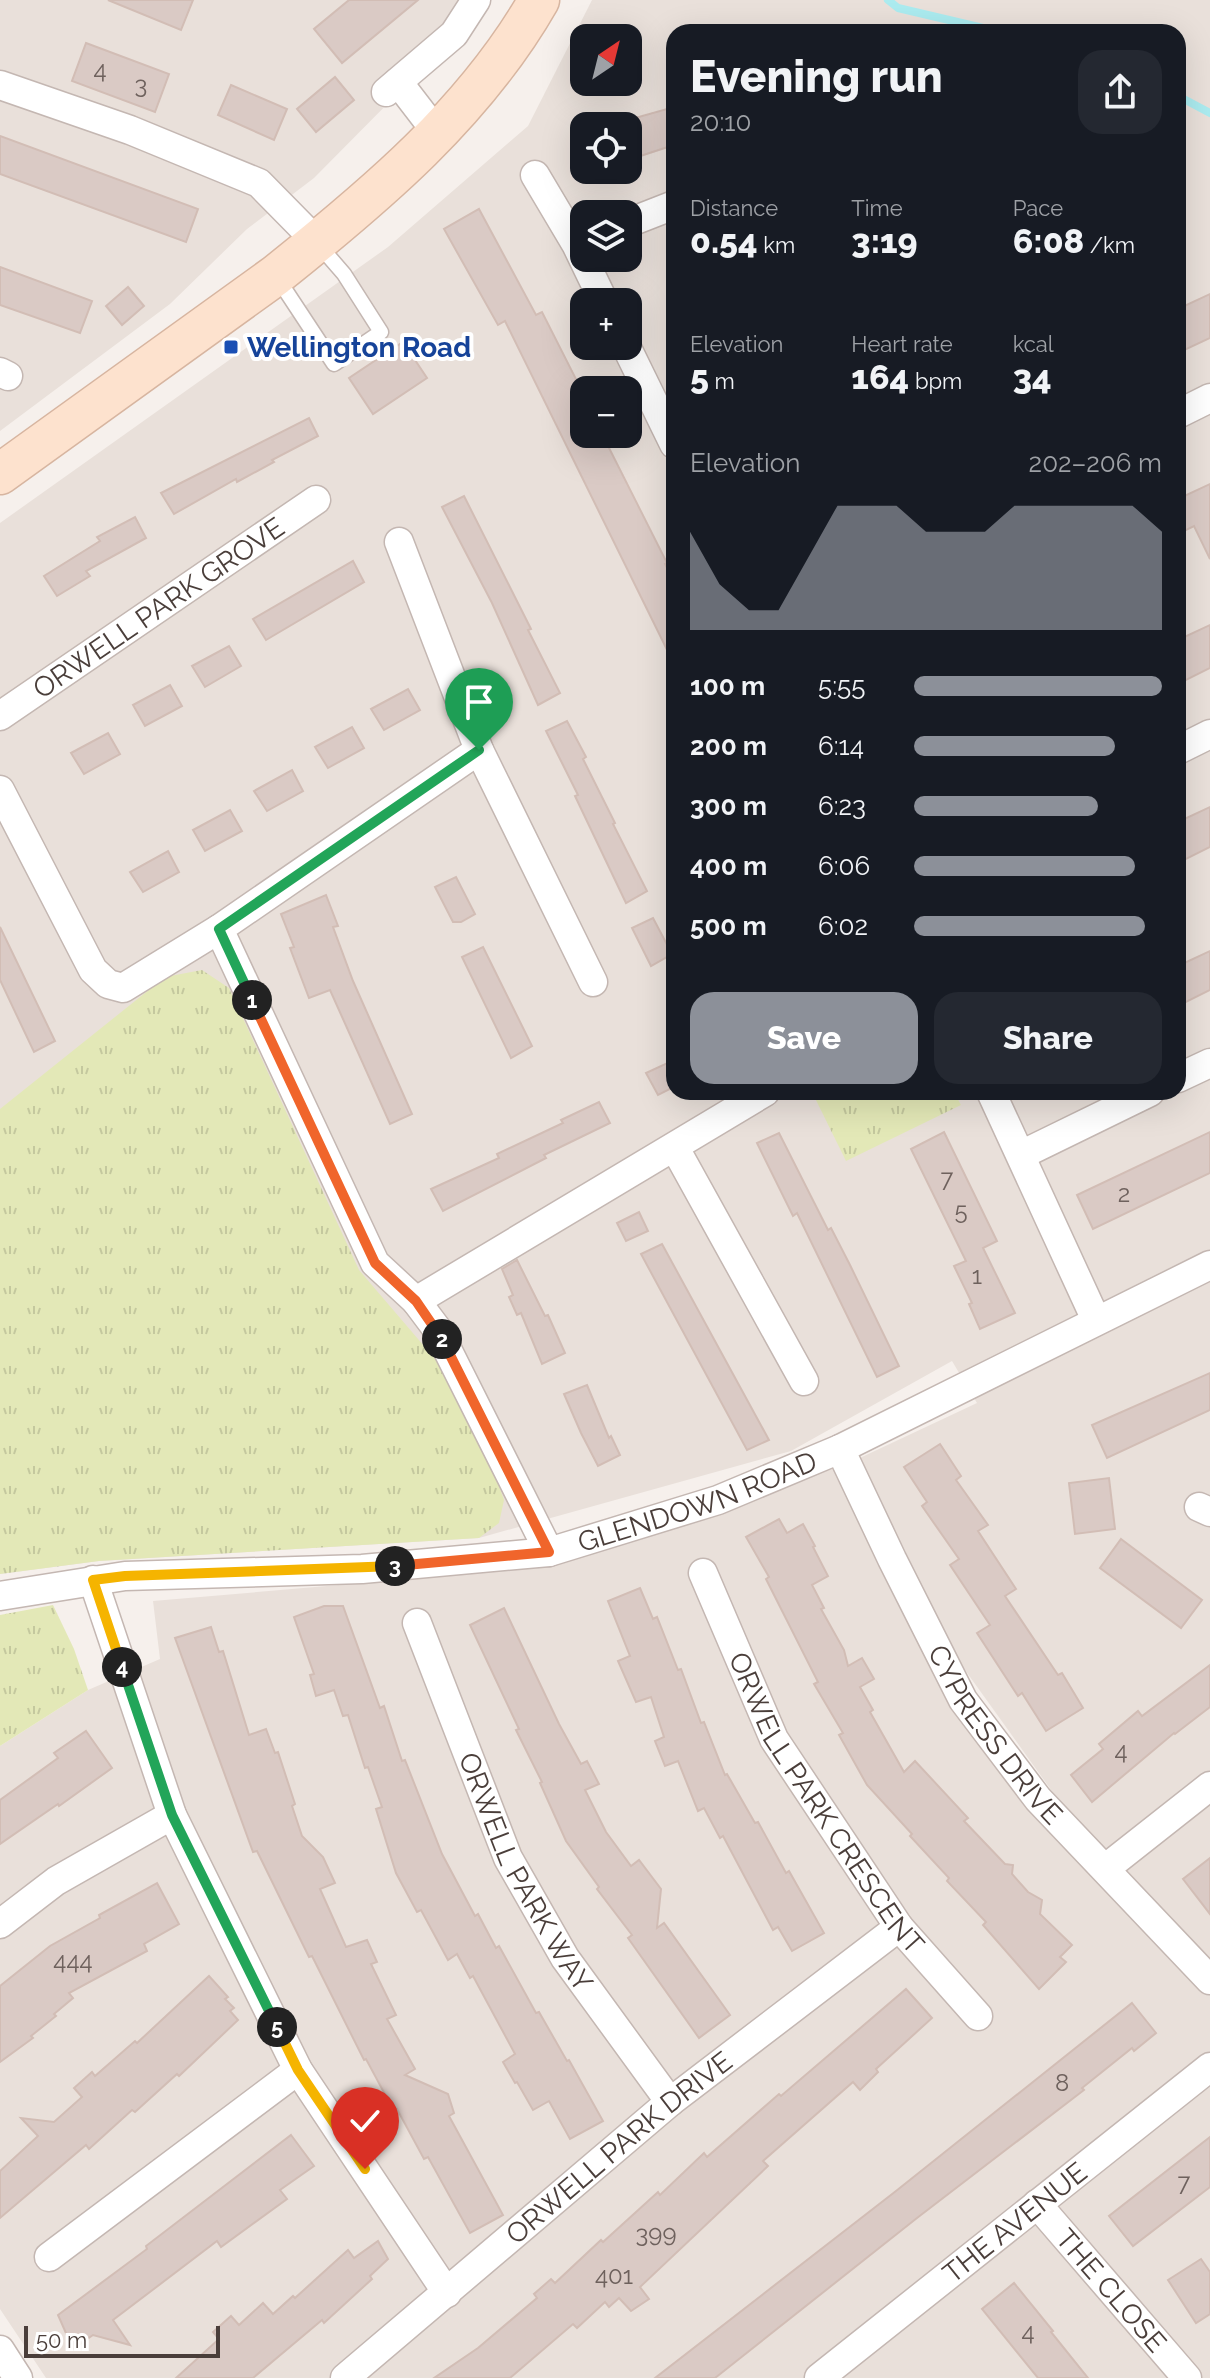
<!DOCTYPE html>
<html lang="en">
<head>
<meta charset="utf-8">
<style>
  body { margin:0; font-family:Raleway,sans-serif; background:#242831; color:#f1f3f6; height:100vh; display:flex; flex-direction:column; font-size:30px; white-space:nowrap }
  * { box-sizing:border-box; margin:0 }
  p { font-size:26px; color:#9ea1a6 }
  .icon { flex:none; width:44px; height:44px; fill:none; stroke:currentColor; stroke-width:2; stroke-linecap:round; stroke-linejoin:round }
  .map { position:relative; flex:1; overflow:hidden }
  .details { position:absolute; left:666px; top:24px; width:520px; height:1076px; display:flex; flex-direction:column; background:#171b24; border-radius:24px; box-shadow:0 8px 32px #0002 }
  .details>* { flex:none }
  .needle { width:52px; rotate:35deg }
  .buttons { position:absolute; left:570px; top:24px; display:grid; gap:16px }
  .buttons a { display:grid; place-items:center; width:72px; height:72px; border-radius:16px; background:#171b24; box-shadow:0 8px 32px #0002; font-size:40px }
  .scale { position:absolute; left:24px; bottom:20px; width:196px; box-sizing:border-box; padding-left:8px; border:4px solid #4a3e3a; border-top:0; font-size:22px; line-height:28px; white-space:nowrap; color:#4a3e3a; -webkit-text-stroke:6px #fff; paint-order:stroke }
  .pin { position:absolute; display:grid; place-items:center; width:68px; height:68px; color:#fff; margin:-82px -34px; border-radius:50% 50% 50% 0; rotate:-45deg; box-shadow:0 0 8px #0007 }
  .pin .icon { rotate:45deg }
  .km { position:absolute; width:40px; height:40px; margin:-20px; border-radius:50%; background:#222; color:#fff; font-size:22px; line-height:40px; text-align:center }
  .round { display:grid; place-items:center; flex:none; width:84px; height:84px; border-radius:24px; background:#242831 }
  .headline { display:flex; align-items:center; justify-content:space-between; height:136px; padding:0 24px }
  h1 { font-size:44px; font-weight:800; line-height:60px }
  .figures { display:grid; grid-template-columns:repeat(3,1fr); gap:12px; height:136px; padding:8px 24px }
  .figures div { display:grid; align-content:center }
  .figures b { font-size:34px; font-weight:800 }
  .figures small { font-size:22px; font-weight:400 }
  .figures p { font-size:22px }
  .chart { height:224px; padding:16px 24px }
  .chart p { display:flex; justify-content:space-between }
  .chart svg { width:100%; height:144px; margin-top:8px; fill:#8c9099; opacity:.7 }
  .cta { display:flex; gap:16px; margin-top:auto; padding:16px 24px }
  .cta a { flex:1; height:92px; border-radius:24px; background:#8c9099; color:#fff; font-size:32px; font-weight:800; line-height:92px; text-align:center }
  .cta a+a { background:#242831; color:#f1f3f6 }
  ul { padding:0 24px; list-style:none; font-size:26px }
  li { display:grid; grid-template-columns:128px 96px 1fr; align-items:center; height:60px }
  li i { height:20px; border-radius:10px; background:#8c9099 }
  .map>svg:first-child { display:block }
  .residential { fill:#e9e0da; fill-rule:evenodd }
  .grass { fill:url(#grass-tufts) }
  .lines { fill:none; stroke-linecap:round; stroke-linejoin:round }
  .stream { stroke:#abebef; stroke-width:8 }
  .building { fill:#dacac5; stroke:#d2bdb5; stroke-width:2 }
  .lane-casing { stroke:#c4b7b2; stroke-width:17 }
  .street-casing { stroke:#c4b7b2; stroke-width:31 }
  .secondary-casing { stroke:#d7b5a0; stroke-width:43 }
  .lane { stroke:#fff; stroke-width:14 }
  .street { stroke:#fff; stroke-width:28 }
  .secondary { stroke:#fde2ce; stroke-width:40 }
  .split-1-casing { stroke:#fff; stroke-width:16 }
  .split-2-casing { stroke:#fff; stroke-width:16 }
  .split-3-casing { stroke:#fff; stroke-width:16 }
  .split-4-casing { stroke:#fff; stroke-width:16 }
  .split-5-casing { stroke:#fff; stroke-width:16 }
  .split-6-casing { stroke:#fff; stroke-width:16 }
  .split-1 { stroke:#22a559; stroke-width:10 }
  .split-2 { stroke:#f0652b; stroke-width:10 }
  .split-3 { stroke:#f0652b; stroke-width:10 }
  .split-4 { stroke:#f5b400; stroke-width:10 }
  .split-5 { stroke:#22a559; stroke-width:10 }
  .split-6 { stroke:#f5b400; stroke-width:10 }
  .transit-dot { fill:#1a4fb4; stroke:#fff; stroke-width:3 }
  .labels { text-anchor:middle; stroke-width:8; stroke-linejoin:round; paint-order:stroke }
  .number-label { font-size:24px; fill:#6e615d }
  .transit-label { font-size:28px; font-weight:bold; fill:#164399; stroke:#fff; text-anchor:start }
  .street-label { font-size:28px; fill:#4a3e3a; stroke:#fff }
</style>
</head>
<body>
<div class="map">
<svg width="1210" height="2378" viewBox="0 0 1210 2378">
  <defs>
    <pattern id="grass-tufts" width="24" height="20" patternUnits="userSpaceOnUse" patternTransform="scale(2)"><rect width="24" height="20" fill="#e3e8b7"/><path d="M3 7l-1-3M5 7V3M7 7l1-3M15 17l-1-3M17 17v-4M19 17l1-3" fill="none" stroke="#c4c89e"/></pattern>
  </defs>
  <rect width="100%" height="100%" fill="#f6f0ec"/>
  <g class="residential">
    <polygon points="0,0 490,0 476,21 413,78 314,178 247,229 170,304 0,431"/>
    <path d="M592,0H1210V2378H46L0,2309V1746L88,1690L160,1659L153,1601L548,1567L847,1464L977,1403L952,1361L791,1451L479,1538L99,1561L0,1574V523L388,247L528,126ZM674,32H1178V1092H674ZM584,38H628V82H584ZM584,126H628V170H584ZM584,214H628V258H584ZM584,302H628V346H584ZM584,390H628V434H584ZM857,1482L960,1663L1077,1826L1168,1915L1157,1924L1038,1799L963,1700Z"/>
  </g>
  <g class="grass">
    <polygon points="202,970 229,988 359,1270 436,1360 485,1447 504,1500 499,1523 479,1538 99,1561 0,1574 0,1109 165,977"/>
    <polygon points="812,1092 954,1092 961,1105 846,1161"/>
    <polygon points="53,1605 74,1649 88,1690 0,1746 0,1615"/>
  </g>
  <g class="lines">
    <g class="stream">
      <polyline points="888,0 898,8 1000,32"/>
      <polyline points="1178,96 1210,113"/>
    </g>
  </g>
  <g class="building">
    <polygon points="108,0 193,0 181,30"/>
    <polygon points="349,0 418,0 342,63 314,29"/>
    <polygon points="86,43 169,74 155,112 72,81"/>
    <polygon points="335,77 354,100 316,132 297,109"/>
    <polygon points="231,85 287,109 274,140 218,115"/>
    <polygon points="674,107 674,145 628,160 628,120"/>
    <polygon points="0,136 198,209 186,242 0,174"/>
    <polygon points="479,209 536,315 542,312 584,395 584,434 602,434 667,563 665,564 674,581 674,664 505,321 498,325 444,229"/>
    <polygon points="0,267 92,301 80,333 0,305"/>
    <polygon points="128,287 144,306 122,325 106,306"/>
    <polygon points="1210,294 1210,338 1178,353 1178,309"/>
    <polygon points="403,342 427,378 373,414 349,378"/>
    <polygon points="309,418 318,436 272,460 274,462 237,482 236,479 174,514 161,493"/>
    <polygon points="1210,484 1210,559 1194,526 1178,534 1178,499"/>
    <polygon points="464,496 531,629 528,630 560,693 538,705 492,603 442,507"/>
    <polygon points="135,517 146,538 86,571 90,576 57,596 44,576 100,541 97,537"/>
    <polygon points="353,561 364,582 266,640 253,619"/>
    <polygon points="1210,625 1210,668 1178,684 1178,640"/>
    <polygon points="229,646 241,666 205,687 192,666"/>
    <polygon points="170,685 182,706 145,726 133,705"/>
    <polygon points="408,689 420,710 384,730 371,709"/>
    <polygon points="567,721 586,757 583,759 615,823 613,824 647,891 626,903 575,796 578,795 546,731"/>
    <polygon points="352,727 364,748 328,768 315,747"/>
    <polygon points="108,733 120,754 84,774 71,753"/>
    <polygon points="292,770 303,791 267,811 254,791"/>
    <polygon points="1210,807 1210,847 1178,863 1178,822"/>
    <polygon points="230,810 242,831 205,851 193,830"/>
    <polygon points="168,851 179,872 143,892 130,872"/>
    <polygon points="456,877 475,914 461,922 453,922 435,887"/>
    <polygon points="326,895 338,926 333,927 353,981 412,1114 390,1124 330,990 309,998 290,948 294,947 281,914"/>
    <polygon points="653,918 672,954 651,966 632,928"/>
    <polygon points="0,927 55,1041 34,1052 0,980"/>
    <polygon points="483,947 532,1046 511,1058 462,957"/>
    <polygon points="1210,951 1210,990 1178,1006 1178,966"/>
    <polygon points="674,1060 674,1087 658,1095 646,1073"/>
    <polygon points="599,1102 610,1123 544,1155 546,1158 443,1211 431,1189 499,1158 497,1154 563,1123 561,1120"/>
    <polygon points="944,1132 997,1241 983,1248 1015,1313 980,1329 969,1304 972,1303 954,1266 966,1261 911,1149"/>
    <polygon points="1210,1132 1210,1173 1093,1229 1077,1195"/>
    <polygon points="779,1133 828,1230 831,1228 850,1265 899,1366 877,1377 797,1213 793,1216 757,1143"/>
    <polygon points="639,1212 648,1231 626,1241 617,1223"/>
    <polygon points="662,1244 769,1440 747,1450 641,1254"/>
    <polygon points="517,1260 545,1316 548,1315 565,1353 542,1364 521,1313 517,1315 509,1297 513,1295 502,1269"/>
    <polygon points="1210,1373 1210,1410 1107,1458 1092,1425"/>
    <polygon points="587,1385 609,1438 611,1436 620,1455 598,1466 581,1433 564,1394"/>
    <polygon points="940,1444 961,1476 956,1480 988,1525 978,1531 1016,1589 1005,1596 1058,1675 1062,1673 1083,1708 1046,1731 1022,1693 1018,1696 977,1633 990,1625 950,1565 959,1559 922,1506 927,1502 904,1467"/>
    <polygon points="1109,1478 1115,1529 1075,1534 1069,1483"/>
    <polygon points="779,1519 787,1533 803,1524 815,1546 813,1547 828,1576 812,1585 824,1608 821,1609 844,1650 848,1666 862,1658 874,1679 860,1687 873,1710 870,1712 904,1772 915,1761 968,1818 964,1821 1005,1864 1013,1865 1012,1874 1028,1892 1042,1900 1040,1914 1072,1945 1060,1957 1066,1962 1039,1989 983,1925 986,1922 947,1881 949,1878 910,1836 912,1834 867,1785 839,1735 843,1733 814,1684 818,1682 766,1579 769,1577 746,1537"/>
    <polygon points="1121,1539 1202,1600 1181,1628 1100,1568"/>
    <polygon points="640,1588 653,1619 657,1617 678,1670 681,1669 701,1723 704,1722 725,1775 727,1774 755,1823 758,1822 786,1873 789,1871 824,1933 792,1951 778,1927 773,1930 723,1836 720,1838 704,1808 698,1811 678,1761 665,1766 655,1741 664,1737 651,1697 636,1702 618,1661 630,1656 608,1601"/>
    <polygon points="324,1606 343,1606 380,1708 384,1706 402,1761 405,1760 442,1854 475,1916 478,1914 496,1948 499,1946 536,2013 539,2012 567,2061 569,2060 603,2121 570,2139 549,2101 533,2110 517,2082 515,2083 503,2062 515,2054 473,1976 470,1978 457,1954 448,1960 421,1910 417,1912 396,1873 376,1809 382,1807 368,1767 365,1768 348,1715 343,1716 334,1690 316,1696 310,1675 314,1674 294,1617"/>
    <polygon points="504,1608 559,1724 581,1764 587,1761 599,1784 585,1790 606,1832 631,1866 639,1860 661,1889 657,1928 664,1923 730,2015 699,2038 628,1938 632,1935 597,1889 599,1887 566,1841 540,1783 542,1782 516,1730 519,1729 470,1625"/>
    <polygon points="211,1627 219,1652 223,1651 249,1735 266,1729 275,1753 278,1752 295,1804 292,1806 302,1836 323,1857 335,1883 320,1889 346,1947 367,1940 377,1962 371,1964 396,2015 387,2019 415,2069 405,2075 448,2094 454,2113 449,2116 503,2215 470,2233 428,2157 424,2159 397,2109 394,2111 366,2059 364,2060 312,1956 309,1957 257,1851 253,1852 175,1638"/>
    <polygon points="1210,1665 1210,1707 1175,1734 1174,1733 1092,1802 1071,1775 1103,1749 1099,1744 1138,1711 1142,1716"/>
    <polygon points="86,1731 112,1768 59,1806 58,1804 0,1844 0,1800 58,1758 54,1753"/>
    <polygon points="1210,1858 1210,1914 1183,1879"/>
    <polygon points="157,1883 179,1924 144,1944 147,1951 69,1993 73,1998 54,2014 56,2016 31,2036 33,2038 0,2062 0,1986 50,1946 100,1918 99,1915"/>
    <polygon points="209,1976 228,1997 225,1999 234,2008 230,2011 238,2020 179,2076 177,2074 135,2112 132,2110 89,2149 86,2145 0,2218 0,2171 38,2136 21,2118 54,2122 82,2097 74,2088 92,2072 95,2076 135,2041 137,2043"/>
    <polygon points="906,1989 932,2018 876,2069 878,2072 860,2090 853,2082 763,2161 768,2166 640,2287 649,2299 631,2311 619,2298 609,2307 605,2302 577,2328 573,2324 510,2378 434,2378 478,2348 537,2298 534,2294 551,2279 555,2283 601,2240 603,2242 658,2192 660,2195 704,2153 707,2157 779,2094 781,2096"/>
    <polygon points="1132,2003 1156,2033 1134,2051 1132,2048 1082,2088 1084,2090 917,2218 715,2378 655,2378 896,2191"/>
    <polygon points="291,2135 314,2166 280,2190 287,2199 221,2247 217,2241 113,2320 130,2345 93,2335 73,2349 58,2315 147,2249 146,2246"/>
    <polygon points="1210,2137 1210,2187 1133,2246 1109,2216"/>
    <polygon points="378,2241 388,2259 370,2276 372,2279 324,2323 322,2320 253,2378 176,2378 219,2339 213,2332 231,2316 239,2325 263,2303 273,2314 293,2296 295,2298 348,2250 354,2258"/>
    <polygon points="1201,2259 1210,2272 1210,2314 1196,2323 1168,2280"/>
    <polygon points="1014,2283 1053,2331 1051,2332 1088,2378 1038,2378 982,2309"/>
  </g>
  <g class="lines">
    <defs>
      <polyline id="lane" points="276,276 334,364 381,332 344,274 318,244"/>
      <g id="street">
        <polyline points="398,82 438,134"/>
        <polyline points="0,85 130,130 259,183 317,242"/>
        <polyline points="386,92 454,34 476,0"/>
        <polyline points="535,175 576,244 604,302"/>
        <polyline points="628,223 674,205"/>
        <polyline points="626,346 674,444"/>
        <polyline points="0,372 8,376"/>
        <polyline points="1178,414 1210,398"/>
        <polyline points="399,542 479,750 593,982"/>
        <path id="s1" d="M0,716L316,500"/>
        <polyline points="479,750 219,929 375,1263 416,1301 437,1329 549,1552"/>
        <polyline points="1178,750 1210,734"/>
        <polyline points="0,790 93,970 108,984 123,988 219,929"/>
        <polyline points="1178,1078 1210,1063"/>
        <polyline points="991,1092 1096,1320"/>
        <polyline points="675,1148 804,1381"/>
        <polyline points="1021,1155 1150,1092"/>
        <polyline points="416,1301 765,1092"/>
        <path id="s2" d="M840,1449L892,1559L963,1700L1038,1799L1210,1980"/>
        <polyline points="1199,1507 1210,1512"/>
        <path id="s3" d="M703,1573L774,1739L899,1927L978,2016"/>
        <polyline points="93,1580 172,1815 298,2070 447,2293"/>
        <path id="s4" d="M0,1596L125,1576L362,1569L549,1552L718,1500L840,1449L1210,1265"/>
        <path id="s5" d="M417,1623L508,1858L565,1958L670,2102"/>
        <polyline points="1106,1868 1210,1786"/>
        <polyline points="0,1924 56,1881 172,1815"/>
        <path id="s6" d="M1037,2204L1187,2378"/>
        <polyline points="49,2257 298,2070"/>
        <polyline points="0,2350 18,2378"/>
        <path id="s7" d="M345,2378L670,2102L899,1927"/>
        <path id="s8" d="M819,2378L1210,2067"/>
      </g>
      <path id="secondary" d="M0,474L276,275C376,195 475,112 539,0"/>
    </defs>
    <use href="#lane" class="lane-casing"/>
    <use href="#street" class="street-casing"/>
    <use href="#secondary" class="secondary-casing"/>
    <use href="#lane" class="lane"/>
    <use href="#street" class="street"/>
    <use href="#secondary" class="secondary"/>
  </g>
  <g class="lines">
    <defs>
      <polyline id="split-1" points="252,1000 219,929 479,750"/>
      <polyline id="split-2" points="252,1000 375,1263 416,1301 442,1339"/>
      <polyline id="split-3" points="395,1566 549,1552 442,1339"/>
      <polyline id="split-4" points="122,1667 93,1580 125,1576 395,1566"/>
      <polyline id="split-5" points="122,1667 172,1815 277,2027"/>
      <polyline id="split-6" points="277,2027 298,2070 365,2169"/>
    </defs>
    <use href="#split-1" class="split-1-casing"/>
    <use href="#split-2" class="split-2-casing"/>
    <use href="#split-3" class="split-3-casing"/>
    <use href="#split-4" class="split-4-casing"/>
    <use href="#split-5" class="split-5-casing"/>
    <use href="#split-6" class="split-6-casing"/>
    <use href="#split-1" class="split-1"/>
    <use href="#split-2" class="split-2"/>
    <use href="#split-3" class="split-3"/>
    <use href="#split-4" class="split-4"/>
    <use href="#split-5" class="split-5"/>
    <use href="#split-6" class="split-6"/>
  </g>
  <rect class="transit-dot" x="223" y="339" width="16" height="16" rx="4"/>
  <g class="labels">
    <g class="number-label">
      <text x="100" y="78">4</text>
      <text x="141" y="93">3</text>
      <text x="947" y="1187">7</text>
      <text x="1124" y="1202">2</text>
      <text x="961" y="1219">5</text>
      <text x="977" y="1284">1</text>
      <text x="1121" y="1759">4</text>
      <text x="73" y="1969">444</text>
      <text x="1062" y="2091">8</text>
      <text x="1184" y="2191">7</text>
      <text x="656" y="2242">399</text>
      <text x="614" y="2284">401</text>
      <text x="1028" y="2340">4</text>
    </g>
    <g class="transit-label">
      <text x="247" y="357">Wellington Road</text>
    </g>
    <g class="street-label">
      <text dy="10" stroke="none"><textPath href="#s1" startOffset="192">ORWELL PARK GROVE</textPath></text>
      <text dy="10" stroke="none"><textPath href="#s4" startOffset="708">GLENDOWN ROAD</textPath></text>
      <text dy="10" stroke="none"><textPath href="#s2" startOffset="326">CYPRESS DRIVE</textPath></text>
      <text dy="10" stroke="none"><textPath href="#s3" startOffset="262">ORWELL PARK CRESCENT</textPath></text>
      <text dy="10" stroke="none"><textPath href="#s5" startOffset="272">ORWELL PARK WAY</textPath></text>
      <text dy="10" stroke="none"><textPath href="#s7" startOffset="358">ORWELL PARK DRIVE</textPath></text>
      <text dy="10" stroke="none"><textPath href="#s8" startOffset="250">THE AVENUE</textPath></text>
      <text dy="10" stroke="none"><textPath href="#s6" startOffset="114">THE CLOSE</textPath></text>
    </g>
  </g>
</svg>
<div class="buttons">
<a><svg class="needle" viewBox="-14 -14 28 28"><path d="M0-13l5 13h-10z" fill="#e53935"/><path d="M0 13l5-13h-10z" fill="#9ea1a6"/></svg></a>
<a><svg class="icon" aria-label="locate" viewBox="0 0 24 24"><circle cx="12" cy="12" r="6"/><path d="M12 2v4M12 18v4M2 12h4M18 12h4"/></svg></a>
<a><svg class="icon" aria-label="layers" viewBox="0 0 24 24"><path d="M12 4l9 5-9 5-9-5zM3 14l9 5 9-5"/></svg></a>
<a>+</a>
<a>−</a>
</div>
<div class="scale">50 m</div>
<div class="pin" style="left:479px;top:750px;background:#1e9e55"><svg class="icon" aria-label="arrive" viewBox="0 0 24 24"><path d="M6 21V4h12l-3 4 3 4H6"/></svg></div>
<div class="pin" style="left:365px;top:2169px;background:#d93025"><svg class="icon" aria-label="check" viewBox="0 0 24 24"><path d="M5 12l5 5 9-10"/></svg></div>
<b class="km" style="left:252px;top:1000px">1</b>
<b class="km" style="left:442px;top:1339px">2</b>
<b class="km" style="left:395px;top:1566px">3</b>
<b class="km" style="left:122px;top:1667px">4</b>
<b class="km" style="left:277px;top:2027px">5</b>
<section class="details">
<div class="headline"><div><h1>Evening run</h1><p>20:10</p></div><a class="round"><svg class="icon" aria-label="share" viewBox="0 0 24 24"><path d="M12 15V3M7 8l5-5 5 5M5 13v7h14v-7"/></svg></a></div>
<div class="figures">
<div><p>Distance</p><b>0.54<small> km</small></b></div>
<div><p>Time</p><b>3:19</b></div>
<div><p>Pace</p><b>6:08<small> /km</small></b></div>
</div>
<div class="figures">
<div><p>Elevation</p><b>5<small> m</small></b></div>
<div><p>Heart rate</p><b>164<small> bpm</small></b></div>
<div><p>kcal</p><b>34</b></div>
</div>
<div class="chart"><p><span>Elevation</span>202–206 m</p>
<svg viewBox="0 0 160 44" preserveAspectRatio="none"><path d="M0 44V14L10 30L20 38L30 38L40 22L50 6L60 6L70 6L80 14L90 14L100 14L110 6L120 6L130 6L140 6L150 6L160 14V44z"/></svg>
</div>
<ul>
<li><b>100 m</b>5:55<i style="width:100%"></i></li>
<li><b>200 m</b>6:14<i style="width:81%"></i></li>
<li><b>300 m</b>6:23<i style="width:74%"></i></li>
<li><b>400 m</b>6:06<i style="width:89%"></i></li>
<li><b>500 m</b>6:02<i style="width:93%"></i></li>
</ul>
<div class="cta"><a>Save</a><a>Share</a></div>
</section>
</div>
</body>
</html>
